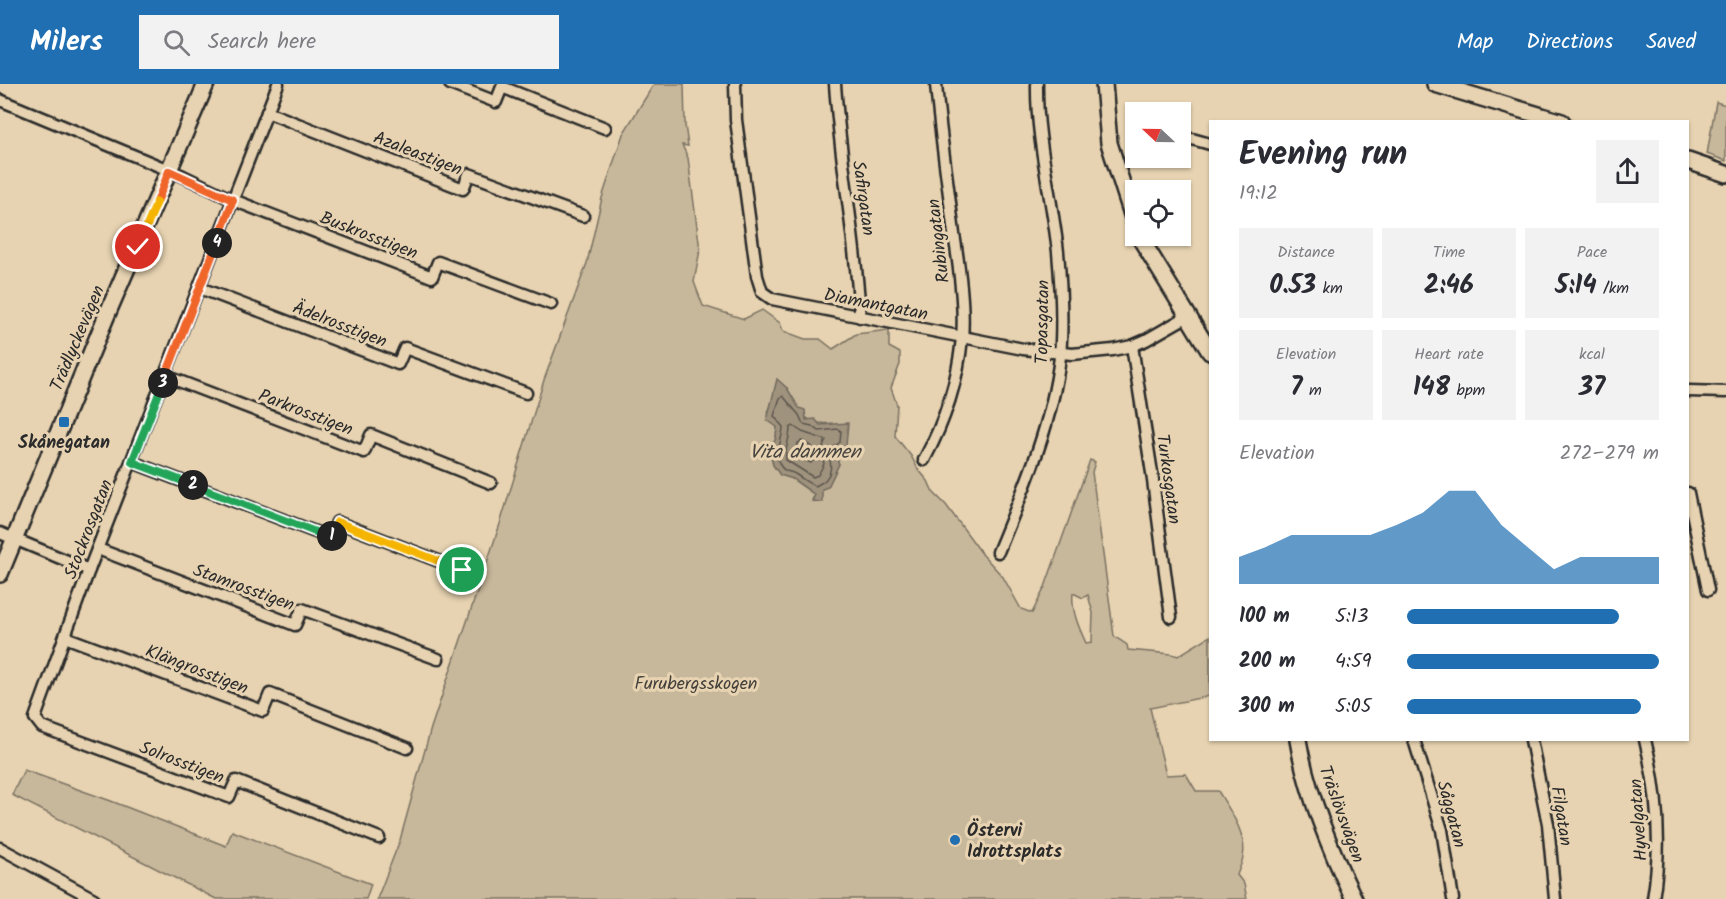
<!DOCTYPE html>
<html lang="en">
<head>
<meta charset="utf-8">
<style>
  body { margin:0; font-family:Kalam,sans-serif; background:#f2f2f3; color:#2b2b33; height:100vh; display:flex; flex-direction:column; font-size:22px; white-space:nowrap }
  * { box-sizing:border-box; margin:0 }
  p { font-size:20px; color:#7c7c81 }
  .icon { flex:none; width:33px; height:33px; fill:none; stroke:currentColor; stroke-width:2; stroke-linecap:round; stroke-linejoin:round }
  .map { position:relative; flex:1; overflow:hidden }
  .side { position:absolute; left:1209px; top:36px; width:480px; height:621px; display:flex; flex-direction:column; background:#fff; border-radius:0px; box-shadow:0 2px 4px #0004 }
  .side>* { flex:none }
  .needle { width:39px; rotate:292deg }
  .fabs { position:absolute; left:1125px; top:18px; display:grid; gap:12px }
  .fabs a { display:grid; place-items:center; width:66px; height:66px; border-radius:0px; background:#fff; box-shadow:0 2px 4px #0004; font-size:30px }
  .pin { position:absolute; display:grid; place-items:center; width:51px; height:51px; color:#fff; margin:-26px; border:3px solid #fff; border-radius:50%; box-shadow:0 2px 6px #0007 }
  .km { position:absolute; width:30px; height:30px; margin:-15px; border-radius:50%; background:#222; color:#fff; font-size:16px; line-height:30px; text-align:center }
  .round { display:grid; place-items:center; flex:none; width:63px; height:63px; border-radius:0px; background:#f2f2f3 }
  .overview { display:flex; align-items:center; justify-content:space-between; height:102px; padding:0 30px }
  h1 { font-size:33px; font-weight:600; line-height:45px }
  .figures { display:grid; grid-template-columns:repeat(3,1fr); gap:9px; height:102px; padding:6px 30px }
  .figures div { display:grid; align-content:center; border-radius:0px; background:#f2f2f3; text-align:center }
  .figures b { font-size:26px; font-weight:600 }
  .figures small { font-size:16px; font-weight:400 }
  .figures p { font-size:16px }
  .chart { height:168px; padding:12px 30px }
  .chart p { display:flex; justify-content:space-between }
  .chart svg { width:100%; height:108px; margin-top:6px; fill:#1f6fb2; opacity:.7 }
  ul { padding:0 30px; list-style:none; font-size:20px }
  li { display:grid; grid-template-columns:96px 72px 1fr; align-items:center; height:45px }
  li i { height:15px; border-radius:8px; background:#1f6fb2 }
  header { display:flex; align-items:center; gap:36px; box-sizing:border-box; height:84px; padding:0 30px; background:#1f6fb2; color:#fff }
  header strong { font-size:28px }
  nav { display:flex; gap:33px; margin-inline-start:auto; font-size:21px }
  .search { width:420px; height:54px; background:#f2f2f3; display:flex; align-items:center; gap:15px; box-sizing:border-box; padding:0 21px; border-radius:0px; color:#7c7c81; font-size:22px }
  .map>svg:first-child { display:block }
  .green { fill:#c8b89b; stroke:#7a7263; stroke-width:1.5; fill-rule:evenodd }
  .water { fill:#a0937e; stroke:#71695d; stroke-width:1.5 }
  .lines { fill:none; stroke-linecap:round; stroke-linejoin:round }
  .shore { stroke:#5a554c; stroke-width:1.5 }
  .street-casing { stroke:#2b2b2b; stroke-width:15 }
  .secondary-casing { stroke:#2b2b2b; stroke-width:20 }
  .street { stroke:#e7d3b1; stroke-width:10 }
  .secondary { stroke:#e7d3b1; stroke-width:15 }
  .split-1-casing { stroke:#fff; stroke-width:12 }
  .split-2-casing { stroke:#fff; stroke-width:12 }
  .split-3-casing { stroke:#fff; stroke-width:12 }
  .split-4-casing { stroke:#fff; stroke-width:12 }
  .split-5-casing { stroke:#fff; stroke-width:12 }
  .split-6-casing { stroke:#fff; stroke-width:12 }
  .split-1 { stroke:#f5b400; stroke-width:8 }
  .split-2 { stroke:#22a559; stroke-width:8 }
  .split-3 { stroke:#22a559; stroke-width:8 }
  .split-4 { stroke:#f0652b; stroke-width:8 }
  .split-5 { stroke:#f0652b; stroke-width:8 }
  .split-6 { stroke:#f5b400; stroke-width:8 }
  .poi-dot { fill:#1f6fb2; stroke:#e7d3b1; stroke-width:2 }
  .labels { text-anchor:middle; stroke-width:6; stroke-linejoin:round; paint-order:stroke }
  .street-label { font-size:18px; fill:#2b2b2b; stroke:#e7d3b1 }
  .poi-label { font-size:18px; font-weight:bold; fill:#2b2b2b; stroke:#e7d3b1 }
  .park-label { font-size:18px; fill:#43403c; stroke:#e7d3b1 }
  .water-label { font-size:20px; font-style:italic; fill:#484540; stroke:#e7d3b1 }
</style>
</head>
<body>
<header>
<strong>Milers</strong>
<div class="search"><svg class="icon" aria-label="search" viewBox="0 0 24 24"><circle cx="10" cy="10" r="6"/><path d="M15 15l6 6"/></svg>Search here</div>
<nav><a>Map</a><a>Directions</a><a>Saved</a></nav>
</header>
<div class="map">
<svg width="1726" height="815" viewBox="0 0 1726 815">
  <rect width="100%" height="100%" fill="#e7d3b1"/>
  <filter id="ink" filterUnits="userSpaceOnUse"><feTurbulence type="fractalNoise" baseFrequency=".0167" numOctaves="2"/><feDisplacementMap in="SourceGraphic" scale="12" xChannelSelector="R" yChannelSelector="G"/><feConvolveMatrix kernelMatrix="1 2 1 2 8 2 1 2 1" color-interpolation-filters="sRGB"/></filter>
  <g filter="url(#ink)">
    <g class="green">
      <path d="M654,0H684L685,41L688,62L682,61L688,74L700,166L694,198L703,222L744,235L762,226L780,239L783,247L805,255H820L833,265L856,250L889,246V263L900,269V280L891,304L897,321L895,352L911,372L918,385L928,397L933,408L946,421L983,471L1003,493L1021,525L1032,529L1045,503L1090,376L1095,378L1092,388L1114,552L1127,561L1128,566L1172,570L1178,572L1210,552V612L1150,624L1166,691L1186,690L1196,707H1218C1229,725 1248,751 1243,773C1242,779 1239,785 1237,791L1244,800L1247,815H377L400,756L431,644L500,440L544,296L587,179L602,114L615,74L623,50ZM787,304C798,325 804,343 832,339L834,368L839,380L828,402L822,405L812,416L815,411L792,395L780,390L773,381L770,367L776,354L777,343L768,328L774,315ZM1073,509L1083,514L1088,511L1093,529L1092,558L1086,559C1079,544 1071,526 1073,509Z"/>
      <polygon points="1716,18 1726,21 1726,77 1707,70"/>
      <polygon points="24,686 111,717 226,762 232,747 371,800 366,815 216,815 12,711"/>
    </g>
    <polygon class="water" points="777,295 787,304 799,324 805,326 806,336 815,335 820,341 848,339 846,362 834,368 839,380 828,403 822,405 822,418 812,417 815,411 793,395 780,391 773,381 770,367 776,354 777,343 767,336"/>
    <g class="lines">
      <g class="shore">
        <path d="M783,312L799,331L803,340L812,342L819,347L838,345L841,347L840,358L829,367C830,377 834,388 824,397C822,399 818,400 816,402C808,400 802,394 795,390C792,388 789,388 786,387C770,378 783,356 783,343L774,332L780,314Z"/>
        <path d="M793,342L802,348L826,356L821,368L824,380L818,391L813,393L786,376C784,366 790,355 790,344Z"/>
        <polygon points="802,357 812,363 813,377 811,379 794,371 798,359"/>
      </g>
      <defs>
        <g id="street">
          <polyline points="278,0 89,486 35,634 42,643 229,713 236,697 379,754"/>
          <polyline points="450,0 496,18 502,3 605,44"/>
          <polyline points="735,0 736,36 757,192 762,208 772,215 1023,265 1072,270 1113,266 1132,262 1146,256 1188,232"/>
          <path d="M835,0C840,78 856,155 860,233"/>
          <polyline points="0,16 183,92 233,116 432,193 438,178 551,220"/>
          <polyline points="267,28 463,105 469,90 583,132"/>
          <polyline points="1192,55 1210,60"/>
          <polyline points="200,204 398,280 405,264 526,309"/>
          <polyline points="1132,262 1152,389 1171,533"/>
          <polyline points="166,292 364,368 371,351 491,399"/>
          <polyline points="1688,307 1726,308"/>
          <path d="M924,376C944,339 958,297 962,254C965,223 959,181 954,150C948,100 940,50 936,0"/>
          <polyline points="132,378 331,454 337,438 462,486"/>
          <polyline points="1688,409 1708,506"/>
          <polyline points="0,449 89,486"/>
          <polyline points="98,465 295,541 302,525 438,575"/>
          <path d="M998,468C1024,405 1052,341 1060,273C1063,239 1061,202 1058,168C1052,112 1036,56 1037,0"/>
          <polyline points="65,553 263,627 270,610 407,664"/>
          <polyline points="1414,656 1442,746 1453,815"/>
          <polyline points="1531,656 1548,740 1555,815"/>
          <path d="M1645,656C1658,708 1662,761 1653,815"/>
          <polyline points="0,764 94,815"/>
        </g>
        <g id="secondary">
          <polyline points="1104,0 1109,59 1136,143"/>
          <polyline points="1435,0 1562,38"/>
          <polyline points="1688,77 1726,90"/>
          <polyline points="1139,152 1210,268"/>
          <polyline points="0,490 106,233 206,0"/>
          <path d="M1298,656C1307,710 1330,765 1354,815"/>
        </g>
      </defs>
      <use href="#street" class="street-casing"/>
      <use href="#secondary" class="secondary-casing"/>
      <use href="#street" class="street"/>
      <use href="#secondary" class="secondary"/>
    </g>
  </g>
  <g class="lines" filter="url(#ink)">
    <defs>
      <polyline id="split-1" points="332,452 337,438 462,486"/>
      <polyline id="split-2" points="193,401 331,454 332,452"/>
      <polyline id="split-3" points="163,299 132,378 193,401"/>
      <polyline id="split-4" points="163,299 217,159"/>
      <polyline id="split-5" points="157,118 169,87 233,116 217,159"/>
      <polyline id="split-6" points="138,163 157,118"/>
    </defs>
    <use href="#split-1" class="split-1-casing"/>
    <use href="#split-2" class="split-2-casing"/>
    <use href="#split-3" class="split-3-casing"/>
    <use href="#split-4" class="split-4-casing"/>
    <use href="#split-5" class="split-5-casing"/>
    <use href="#split-6" class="split-6-casing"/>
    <use href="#split-1" class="split-1"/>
    <use href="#split-2" class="split-2"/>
    <use href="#split-3" class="split-3"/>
    <use href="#split-4" class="split-4"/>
    <use href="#split-5" class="split-5"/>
    <use href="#split-6" class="split-6"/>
  </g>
  <g class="poi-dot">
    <rect x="58" y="332" width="12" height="12" rx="3"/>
    <circle cx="955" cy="756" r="6"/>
  </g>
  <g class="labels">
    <g class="street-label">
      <text transform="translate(418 69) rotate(21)" y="6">Azaleastigen</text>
      <text transform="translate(864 114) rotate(82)" y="6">Safirgatan</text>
      <text transform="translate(369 151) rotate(21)" y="6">Buskrosstigen</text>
      <text transform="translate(938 157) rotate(-97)" y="6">Rubingatan</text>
      <text transform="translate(876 220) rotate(11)" y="6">Diamantgatan</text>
      <text transform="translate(1042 238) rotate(-89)" y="6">Topasgatan</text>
      <text transform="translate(340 240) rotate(21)" y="6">Ädelrosstigen</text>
      <text transform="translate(77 254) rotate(-67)" y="6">Trädlyckevägen</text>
      <text transform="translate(306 328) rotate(21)" y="6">Parkrosstigen</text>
      <text transform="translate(1169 395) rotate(82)" y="6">Turkosgatan</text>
      <text transform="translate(88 445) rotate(-69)" y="6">Stockrosgatan</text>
      <text transform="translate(244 503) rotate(20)" y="6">Stamrosstigen</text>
      <text transform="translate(197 585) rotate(21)" y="6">Klängrosstigen</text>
      <text transform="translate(182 678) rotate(21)" y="6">Solrosstigen</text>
      <text transform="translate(1342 730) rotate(70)" y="6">Träslövsvägen</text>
      <text transform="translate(1452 730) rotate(75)" y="6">Såggatan</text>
      <text transform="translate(1562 732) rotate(81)" y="6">Filgatan</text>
      <text transform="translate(1638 736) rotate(-94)" y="6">Hyvelgatan</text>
    </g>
    <g class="poi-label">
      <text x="64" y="364">Skånegatan</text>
      <text x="967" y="752" text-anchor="start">Östervi<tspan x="967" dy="21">Idrottsplats</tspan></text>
    </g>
    <g class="park-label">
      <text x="696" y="605">Furubergsskogen</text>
    </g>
    <g class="water-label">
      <text x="805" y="374">Vita dammen</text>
    </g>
  </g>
</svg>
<div class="fabs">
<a><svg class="needle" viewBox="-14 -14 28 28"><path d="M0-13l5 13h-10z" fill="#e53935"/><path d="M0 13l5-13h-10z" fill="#7c7c81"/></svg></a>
<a><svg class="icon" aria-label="locate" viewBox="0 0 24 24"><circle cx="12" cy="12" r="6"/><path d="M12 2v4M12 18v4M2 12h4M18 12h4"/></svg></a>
</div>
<div class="pin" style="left:462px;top:486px;background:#1e9e55"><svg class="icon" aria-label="arrive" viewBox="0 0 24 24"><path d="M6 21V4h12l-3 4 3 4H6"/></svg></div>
<div class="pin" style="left:138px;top:163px;background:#d93025"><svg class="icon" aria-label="check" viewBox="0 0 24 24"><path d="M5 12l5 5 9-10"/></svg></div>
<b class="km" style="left:332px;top:452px">1</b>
<b class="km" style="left:193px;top:401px">2</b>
<b class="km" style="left:163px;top:299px">3</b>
<b class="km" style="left:217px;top:159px">4</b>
<section class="side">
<div class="overview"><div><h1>Evening run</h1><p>19:12</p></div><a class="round"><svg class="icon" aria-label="share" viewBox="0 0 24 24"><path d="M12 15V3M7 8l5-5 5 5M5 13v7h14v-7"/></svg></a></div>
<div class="figures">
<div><p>Distance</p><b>0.53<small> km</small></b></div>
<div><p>Time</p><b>2:46</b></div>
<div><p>Pace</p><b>5:14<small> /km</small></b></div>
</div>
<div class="figures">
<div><p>Elevation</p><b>7<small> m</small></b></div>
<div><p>Heart rate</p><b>148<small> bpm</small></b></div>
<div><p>kcal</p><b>37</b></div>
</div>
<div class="chart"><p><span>Elevation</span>272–279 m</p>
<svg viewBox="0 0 160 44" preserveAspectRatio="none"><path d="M0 44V33L10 29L20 24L30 24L40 24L50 24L60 20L70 15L80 6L90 6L100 20L110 29L120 38L130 33L140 33L150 33L160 33V44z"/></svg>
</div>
<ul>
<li><b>100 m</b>5:13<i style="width:84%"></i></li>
<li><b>200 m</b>4:59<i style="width:100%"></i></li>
<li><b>300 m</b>5:05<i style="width:93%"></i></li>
</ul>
</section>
</div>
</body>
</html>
